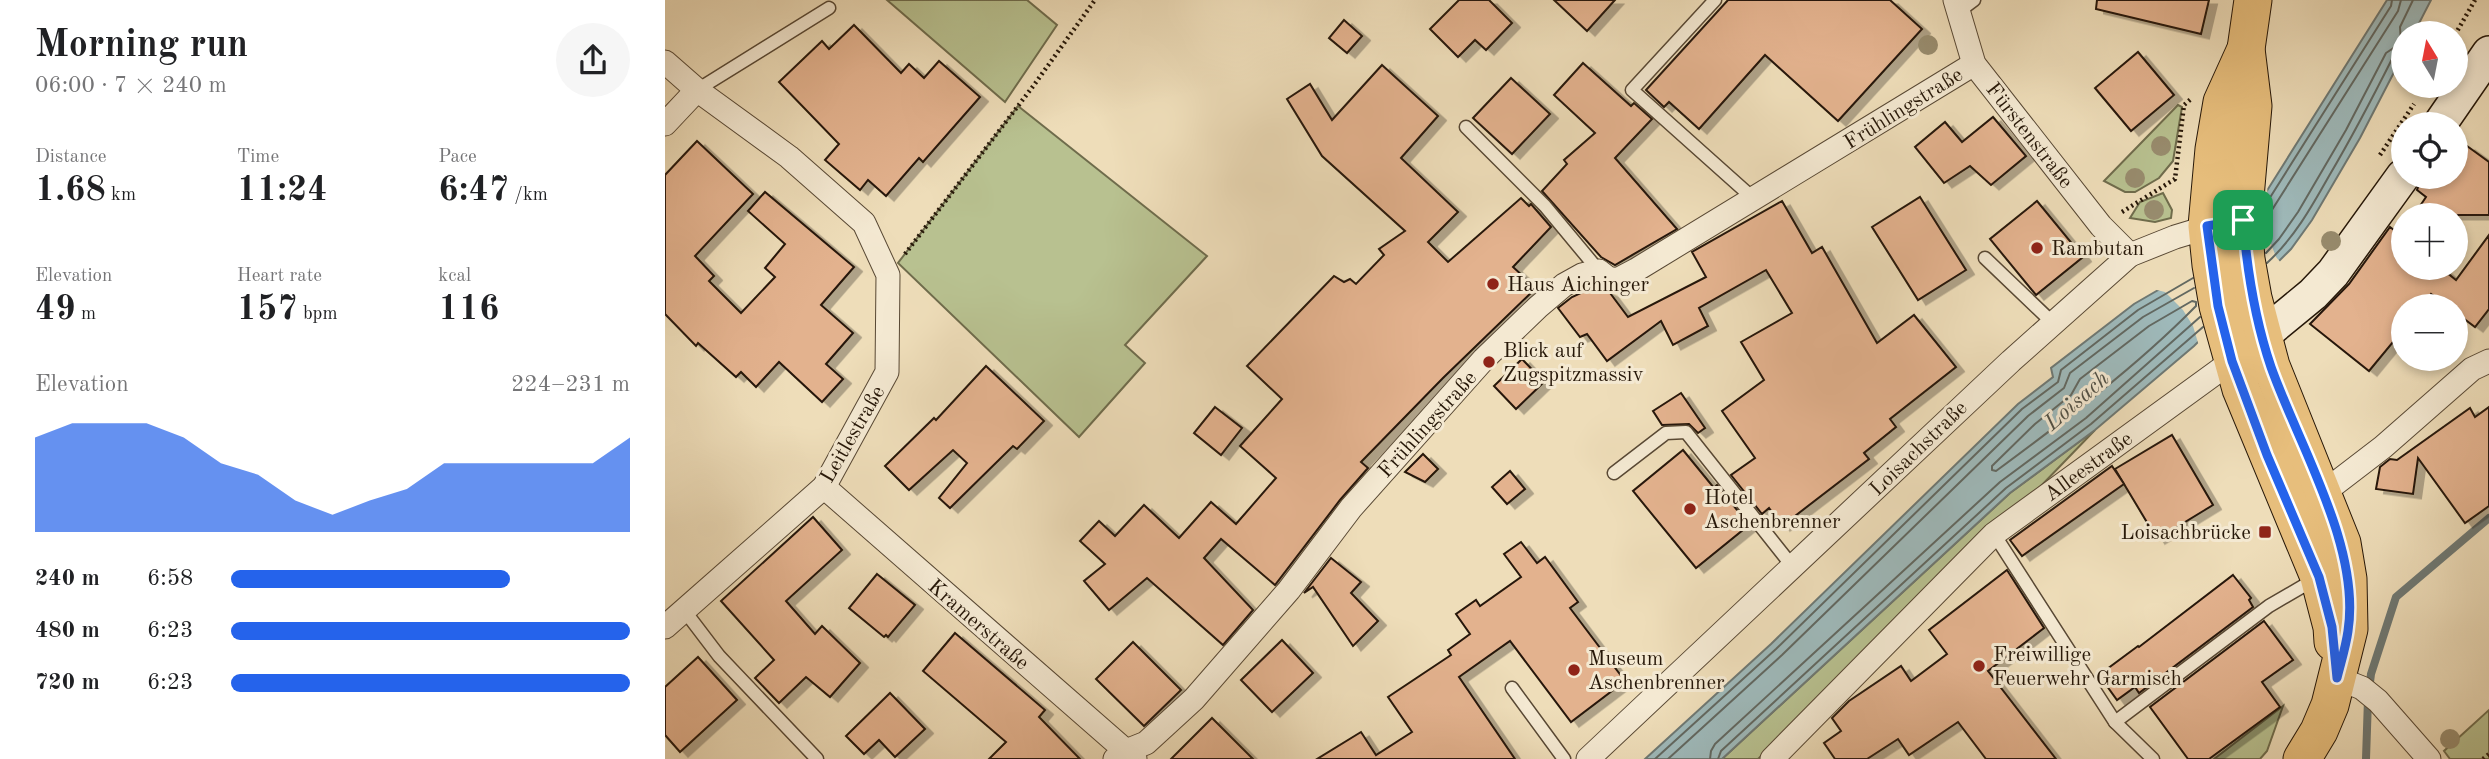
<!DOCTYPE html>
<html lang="en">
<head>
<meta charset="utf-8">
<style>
  body { margin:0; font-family:"Old Standard TT",serif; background:#f6f6f6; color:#202124; height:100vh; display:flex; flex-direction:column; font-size:26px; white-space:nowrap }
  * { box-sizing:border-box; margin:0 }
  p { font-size:23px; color:#757577 }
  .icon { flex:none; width:38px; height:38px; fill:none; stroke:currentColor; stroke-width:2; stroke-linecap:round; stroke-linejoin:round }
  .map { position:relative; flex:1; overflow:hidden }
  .side { display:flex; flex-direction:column; background:#fff; width:665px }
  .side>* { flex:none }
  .needle { width:46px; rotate:350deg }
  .controls { position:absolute; left:1726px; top:21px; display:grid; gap:14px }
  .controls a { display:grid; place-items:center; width:77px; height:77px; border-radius:50%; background:#fff; box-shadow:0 4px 10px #0003; font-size:35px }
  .pin { position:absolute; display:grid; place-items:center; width:60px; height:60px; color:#fff; margin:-30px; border-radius:14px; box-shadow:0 4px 10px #0006 }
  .round { display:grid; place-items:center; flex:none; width:74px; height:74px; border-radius:37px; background:#f6f6f6 }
  .head { display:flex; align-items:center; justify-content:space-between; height:119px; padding:0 35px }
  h1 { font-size:38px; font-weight:600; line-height:52px }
  .stats { display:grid; grid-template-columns:repeat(3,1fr); gap:10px; height:119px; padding:7px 35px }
  .stats div { display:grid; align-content:center }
  .stats b { font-size:35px; font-weight:600 }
  .stats small { font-size:19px; font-weight:400 }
  .stats p { font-size:19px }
  .chart { height:196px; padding:14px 35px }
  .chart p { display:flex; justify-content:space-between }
  .chart svg { width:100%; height:126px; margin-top:7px; fill:#2563eb; opacity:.7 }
  ul { padding:0 35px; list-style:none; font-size:23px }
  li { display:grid; grid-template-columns:112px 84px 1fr; align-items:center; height:52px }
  li i { height:18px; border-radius:9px; background:#2563eb }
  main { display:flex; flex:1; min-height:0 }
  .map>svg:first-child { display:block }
  .green { fill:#b8c190; stroke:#6f6c4c; stroke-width:2 }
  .water { fill:#9eb9ba; stroke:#6e7873; stroke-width:2 }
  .pier { fill:#eeddb9 }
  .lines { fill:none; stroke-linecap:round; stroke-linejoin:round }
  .shore { stroke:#626861; stroke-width:2 }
  .stream { stroke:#6e7873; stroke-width:8 }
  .building { fill:#e3b28e; stroke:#261708; stroke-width:2; filter:url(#shadow) }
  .lane-casing { stroke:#584834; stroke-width:15 }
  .street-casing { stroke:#584834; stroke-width:25 }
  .secondary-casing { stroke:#261708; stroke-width:36 }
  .primary-casing { stroke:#261708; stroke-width:39 }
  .path { stroke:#261708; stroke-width:4.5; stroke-dasharray:2 3.5; stroke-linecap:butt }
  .lane { stroke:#f4e9d2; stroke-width:12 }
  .street { stroke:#f4e9d2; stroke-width:23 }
  .secondary { stroke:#f4e9d2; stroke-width:33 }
  .primary { stroke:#e7be7c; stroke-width:37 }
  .tree { fill:#988c6e }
  .route-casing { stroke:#fff; stroke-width:14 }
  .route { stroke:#2563eb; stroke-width:9 }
  .poi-dot { fill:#8f2418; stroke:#f4e9d2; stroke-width:2.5 }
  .labels { text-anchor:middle; stroke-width:6; stroke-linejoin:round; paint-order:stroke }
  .street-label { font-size:21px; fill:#261708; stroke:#f4e9d2 }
  .poi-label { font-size:21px; fill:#261708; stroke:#f4e9d2; text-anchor:start }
  .water-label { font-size:23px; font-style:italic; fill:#505046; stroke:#f4e9d2 }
</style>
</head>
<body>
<main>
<section class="side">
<div class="head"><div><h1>Morning run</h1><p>06:00 · 7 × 240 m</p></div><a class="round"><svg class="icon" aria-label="share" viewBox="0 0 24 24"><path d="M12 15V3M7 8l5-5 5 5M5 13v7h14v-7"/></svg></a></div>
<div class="stats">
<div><p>Distance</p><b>1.68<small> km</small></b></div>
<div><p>Time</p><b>11:24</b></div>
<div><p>Pace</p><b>6:47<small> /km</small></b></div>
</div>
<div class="stats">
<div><p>Elevation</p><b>49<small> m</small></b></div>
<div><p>Heart rate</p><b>157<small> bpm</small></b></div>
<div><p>kcal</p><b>116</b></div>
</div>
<div class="chart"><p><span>Elevation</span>224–231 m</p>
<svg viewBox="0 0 160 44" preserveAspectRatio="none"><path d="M0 44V11L10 6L20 6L30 6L40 11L50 20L60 24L70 33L80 38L90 33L100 29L110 20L120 20L130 20L140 20L150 20L160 11V44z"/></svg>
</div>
<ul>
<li><b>240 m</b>6:58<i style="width:70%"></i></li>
<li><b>480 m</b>6:23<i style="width:100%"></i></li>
<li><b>720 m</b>6:23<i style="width:100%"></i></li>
</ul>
</section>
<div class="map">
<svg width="1824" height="759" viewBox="0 0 1824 759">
  <defs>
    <filter id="shadow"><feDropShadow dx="8" dy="4.5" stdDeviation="0" flood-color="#0004"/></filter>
  </defs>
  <rect width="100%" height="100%" fill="#eeddb9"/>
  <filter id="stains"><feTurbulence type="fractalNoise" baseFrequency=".00286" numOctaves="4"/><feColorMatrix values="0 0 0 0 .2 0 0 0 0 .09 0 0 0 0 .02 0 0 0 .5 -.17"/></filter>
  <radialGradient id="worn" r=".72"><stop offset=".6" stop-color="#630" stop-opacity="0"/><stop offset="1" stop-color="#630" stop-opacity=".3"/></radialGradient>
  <g class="green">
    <polygon points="222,0 362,0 392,25 340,102"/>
    <polygon points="1513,105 1517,107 1508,161 1494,178 1470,192 1460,192 1439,181"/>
    <polygon points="353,106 542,256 460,345 480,363 414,437 233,263"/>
    <polygon points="1498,193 1507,210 1506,218 1490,222 1465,218 1475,202"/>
    <polygon points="1430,430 1373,489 1093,759 1057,759 1345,493"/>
    <polygon points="1618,706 1602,751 1595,759 1549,759"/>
    <polygon points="1824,710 1824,759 1785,759 1779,751"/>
  </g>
  <polygon class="water" points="1722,0 1766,0 1749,33 1738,33 1738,55 1695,138 1647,220 1626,249 1529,346 1430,430 1345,493 1057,759 980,759 1106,644 1353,404 1388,377 1386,368 1469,304 1533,267 1598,197"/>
  <polygon class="pier" points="1602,184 1605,241 1611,257 1617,264 1534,346 1528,326 1518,310 1500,292 1488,289 1531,264 1595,195"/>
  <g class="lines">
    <g class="shore">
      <polyline points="1599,207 1726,6 1727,0"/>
      <polyline points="1598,224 1733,11 1736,0"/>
      <polyline points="1601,253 1614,239 1633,212 1681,130 1721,53 1736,43 1735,27 1748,0"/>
      <path d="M1602,263C1629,238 1646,208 1664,176C1687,137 1708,97 1728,57L1738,53"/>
      <path d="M1527,301L1531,302V306C1470,368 1400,420 1331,471L1327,470V466L1370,424L1406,395L1415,379L1484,326Z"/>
      <polyline points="990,759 1111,649 1357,409 1393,382 1396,370 1473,310 1528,278"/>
      <polyline points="1003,759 1117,655 1363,416 1399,388 1405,373 1478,317 1529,288"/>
      <polyline points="1045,759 1046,751 1050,744 1335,482 1421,418 1535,317"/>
      <polyline points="1053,759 1056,751 1341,488 1426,424 1538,327"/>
    </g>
    <g class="stream">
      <polyline points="1704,690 1706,674 1731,597 1824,518"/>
      <polyline points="1701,759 1703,699"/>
    </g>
  </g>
  <g class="building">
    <polygon points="794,0 824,0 847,23 821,50 810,40 793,57 765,29"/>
    <polygon points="889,0 950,0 922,31"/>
    <polygon points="1063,0 1225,0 1257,29 1173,121 1100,55 1034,129 1004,102 999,107 981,90"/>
    <polygon points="1432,0 1544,0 1536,34 1431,9"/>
    <polygon points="679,20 697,36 682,53 664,38"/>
    <polygon points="189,25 236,73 244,64 259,78 274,61 315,97 258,162 254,158 221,196 203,180 195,190 160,160 174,144 114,82 157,41 164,49"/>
    <polygon points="1473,52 1509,95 1466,131 1430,88"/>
    <polygon points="918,63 966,106 969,103 987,119 950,158 1012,229 950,265 936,257 877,191 902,164 899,160 930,133 889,95"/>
    <polygon points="717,65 773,116 736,158 793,212 763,242 783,262 856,198 864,206 866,204 886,227 848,267 871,288 778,378 696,462 703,468 675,500 610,585 556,539 539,558 588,610 558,645 482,578 444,610 419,581 440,564 415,541 434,521 450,536 479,505 514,538 546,502 571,524 611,478 575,446 617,399 582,366 669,276 679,282 685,279 691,284 719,255 714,249 740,231 657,156 622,99 645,84 667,120"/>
    <polygon points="846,78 885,114 847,154 808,118"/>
    <polygon points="1328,117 1361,156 1326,185 1305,166 1279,183 1250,147 1280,122 1297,142"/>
    <polygon points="32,141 88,194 30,256 49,276 44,281 76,313 110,277 100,268 120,244 83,211 100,192 189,267 156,305 188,333 161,364 178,379 157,402 114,362 91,387 76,372 71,377 33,343 31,346 0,314 0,175"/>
    <polygon points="1802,146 1824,162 1824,215 1749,215 1761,197 1752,190 1757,177 1790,177 1790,161"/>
    <polygon points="1255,197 1301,270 1253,300 1207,227"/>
    <polygon points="1117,201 1147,253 1157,247 1212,343 1249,315 1291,367 1225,419 1231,427 1199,453 1204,459 1117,526 1104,508 1097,514 1066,475 1090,458 1057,411 1099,380 1076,342 1127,313 1101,270 1034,308 1043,326 1008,345 996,321 942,361 922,334 915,337 893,308 907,297 931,286 945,293 963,317 1041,277 1027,252"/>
    <polygon points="1372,201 1418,257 1371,295 1325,239"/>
    <polygon points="1725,227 1738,237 1738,268 1776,268 1791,280 1824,235 1824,309 1810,327 1790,312 1790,306 1782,306 1766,294 1757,306 1738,306 1738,330 1704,371 1645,324 1684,284"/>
    <polygon points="857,359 879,382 851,409 829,386"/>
    <polygon points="321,366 379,421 352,449 348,446 285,508 274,498 302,463 288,450 244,490 220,466 269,418 271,420"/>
    <polygon points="1016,393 1040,428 1033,433 1024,424 997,425 988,411"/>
    <polygon points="550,407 577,428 556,455 529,433"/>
    <polygon points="1824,407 1824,506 1800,523 1753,458 1748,494 1711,489 1715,467 1725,459 1732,460 1805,408 1810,417"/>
    <polygon points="1507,435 1548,505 1492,539 1450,469"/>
    <polygon points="1018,450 1049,488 1052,485 1084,525 1031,568 968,491"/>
    <polygon points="758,454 773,469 760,482 740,472"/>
    <polygon points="1447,466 1459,484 1357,556 1345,540"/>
    <polygon points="845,471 860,489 842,504 827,487"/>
    <polygon points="148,517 177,550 121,601 150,634 157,626 195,663 165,697 141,677 114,703 90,678 109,660 56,601"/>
    <polygon points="856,542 872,563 880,557 913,602 905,608 960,681 906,722 845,641 794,677 850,759 652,759 696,732 711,755 747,732 723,697 786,655 783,650 805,634 791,614 811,600 815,606 856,577 839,554"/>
    <polygon points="666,558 696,582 686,593 713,621 688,646 648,587 639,593"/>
    <polygon points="1342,570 1379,628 1323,671 1391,759 1321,759 1293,722 1244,755 1233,739 1202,759 1170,759 1159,743 1176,731 1167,718 1184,701 1236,666 1246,681 1282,654 1264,630"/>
    <polygon points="212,574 250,605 223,637 221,635 219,637 184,608"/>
    <polygon points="1568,575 1586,598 1584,600 1588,607 1474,693 1470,687 1452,700 1434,675 1473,646 1474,647"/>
    <polygon points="1599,621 1628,660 1597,682 1615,707 1544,759 1523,759 1485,707"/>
    <polygon points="290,633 380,710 374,717 415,759 324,759 341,742 258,671"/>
    <polygon points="617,640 648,673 607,712 576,680"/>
    <polygon points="468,642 516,690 479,726 431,679"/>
    <polygon points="33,657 72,700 15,752 0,735 0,687"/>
    <polygon points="225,693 260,729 230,757 214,740 199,754 181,736"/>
    <polygon points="547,718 588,759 506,759"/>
  </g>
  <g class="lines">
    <defs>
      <g id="lane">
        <polyline points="1050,0 967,90 1089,199"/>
        <polyline points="1293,12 1309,0"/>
        <polyline points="32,90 164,8"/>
        <polyline points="801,127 880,206 934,271"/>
        <polyline points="1320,258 1389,324"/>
        <polyline points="949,473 1001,433 1021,432 1128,567"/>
        <polyline points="1329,534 1450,722 1488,759"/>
        <polyline points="19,610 54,656 152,759"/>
        <polyline points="847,688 899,759"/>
        <polyline points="1450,722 1604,606 1652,578"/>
      </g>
      <g id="street">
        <polyline points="1290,0 1309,64 1436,226 1465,255"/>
        <polyline points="0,62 32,90 124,157 199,223 223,275 222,372 159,487 0,627"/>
        <polyline points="0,124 32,90"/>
        <polyline points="159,487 470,759"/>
        <polyline points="1658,493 1718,447 1807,369 1824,361"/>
        <polyline points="1672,678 1697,688 1713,701 1764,759"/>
        <polyline points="450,759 461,751 481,743 529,699 624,590 686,508 819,359 873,307 899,285 917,275 934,271 943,278 952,280 971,270 1309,64"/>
        <polyline points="923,759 1346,361 1465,255 1510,237 1553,224"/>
        <polyline points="1107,759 1329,534 1567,361"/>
      </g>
      <g id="secondary">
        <polyline points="1775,124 1824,53"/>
        <polyline points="1580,350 1648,294 1668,273 1738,176"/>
      </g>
      <g id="primary">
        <polyline points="1588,0 1581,49 1588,106 1578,220 1581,259 1588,298 1606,366 1677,543 1683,579 1684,629 1665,705 1654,731 1637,759"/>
        <polyline points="1581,49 1557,102 1549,149 1542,226 1546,265 1553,306 1576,389 1654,577 1667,627 1668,642"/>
      </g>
    </defs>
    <use href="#lane" class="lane-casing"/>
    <use href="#street" class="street-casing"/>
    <use href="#secondary" class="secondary-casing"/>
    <use href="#primary" class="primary-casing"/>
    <g class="path">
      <polyline points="1790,35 1810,0"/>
      <polyline points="1715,155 1749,104"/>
      <polyline points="1457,212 1510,179 1519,105 1526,99"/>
      <polyline points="240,254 369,85 430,0"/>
      <polyline points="1818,759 1824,754"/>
    </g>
    <use href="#lane" class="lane"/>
    <use href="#street" class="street"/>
    <use href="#secondary" class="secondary"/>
    <use href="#primary" class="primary"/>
  </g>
  <g class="tree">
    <circle cx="1263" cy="45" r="10"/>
    <circle cx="1496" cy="146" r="10"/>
    <circle cx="1470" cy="178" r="10"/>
    <circle cx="1489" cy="210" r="10"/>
    <circle cx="1666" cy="241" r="10"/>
    <circle cx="1785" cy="739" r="10"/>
  </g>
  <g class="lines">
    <defs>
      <path id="route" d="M1578,220C1582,270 1590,320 1606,367C1634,446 1696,547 1683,631C1681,646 1676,662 1672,678L1667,627L1654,577L1602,455L1567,361L1553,306L1542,226Z"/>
    </defs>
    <use href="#route" class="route-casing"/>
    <use href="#route" class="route"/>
  </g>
  <g class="poi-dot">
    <circle cx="1372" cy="248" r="7"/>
    <circle cx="828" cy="284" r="7"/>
    <circle cx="824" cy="362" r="7"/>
    <circle cx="1025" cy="509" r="7"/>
    <rect x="1593" y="525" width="14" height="14" rx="3.5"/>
    <circle cx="1314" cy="666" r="7"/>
    <circle cx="909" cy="670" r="7"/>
  </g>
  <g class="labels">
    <g class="street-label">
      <text transform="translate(1238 108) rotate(-32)" y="7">Frühlingstraße</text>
      <text transform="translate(1365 135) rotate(52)" y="7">Fürstenstraße</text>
      <text transform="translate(762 424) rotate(-48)" y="7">Frühlingstraße</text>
      <text transform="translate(187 434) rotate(-60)" y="7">Leitlestraße</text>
      <text transform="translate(1253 448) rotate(-44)" y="7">Loisachstraße</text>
      <text transform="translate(1423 466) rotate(-36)" y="7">Alleestraße</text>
      <text transform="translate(314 624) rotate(41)" y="7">Kramerstraße</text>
    </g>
    <g class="poi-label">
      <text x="1386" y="255">Rambutan</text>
      <text x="842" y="291">Haus Aichinger</text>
      <text x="838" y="357">Blick auf<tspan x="838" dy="24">Zugspitzmassiv</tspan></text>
      <text x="1039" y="504">Hotel<tspan x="1039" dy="24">Aschenbrenner</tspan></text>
      <text x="1586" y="539" text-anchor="end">Loisachbrücke</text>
      <text x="1328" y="661">Freiwillige<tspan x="1328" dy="24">Feuerwehr Garmisch</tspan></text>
      <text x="923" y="665">Museum<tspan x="923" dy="24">Aschenbrenner</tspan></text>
    </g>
    <g class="water-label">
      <text transform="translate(1411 400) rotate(-41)" y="8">Loisach</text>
    </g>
  </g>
  <rect width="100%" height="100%" filter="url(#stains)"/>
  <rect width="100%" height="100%" fill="url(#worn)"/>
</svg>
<div class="controls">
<a><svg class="needle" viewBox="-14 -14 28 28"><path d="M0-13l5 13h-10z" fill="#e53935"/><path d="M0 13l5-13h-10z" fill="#757577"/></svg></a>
<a><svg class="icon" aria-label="locate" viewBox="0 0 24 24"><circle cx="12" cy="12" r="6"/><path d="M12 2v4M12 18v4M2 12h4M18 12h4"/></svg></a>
<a>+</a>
<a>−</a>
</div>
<div class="pin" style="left:1578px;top:220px;background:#1e9e55"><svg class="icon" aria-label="arrive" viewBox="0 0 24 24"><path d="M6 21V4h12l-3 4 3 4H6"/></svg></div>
</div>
</main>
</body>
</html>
